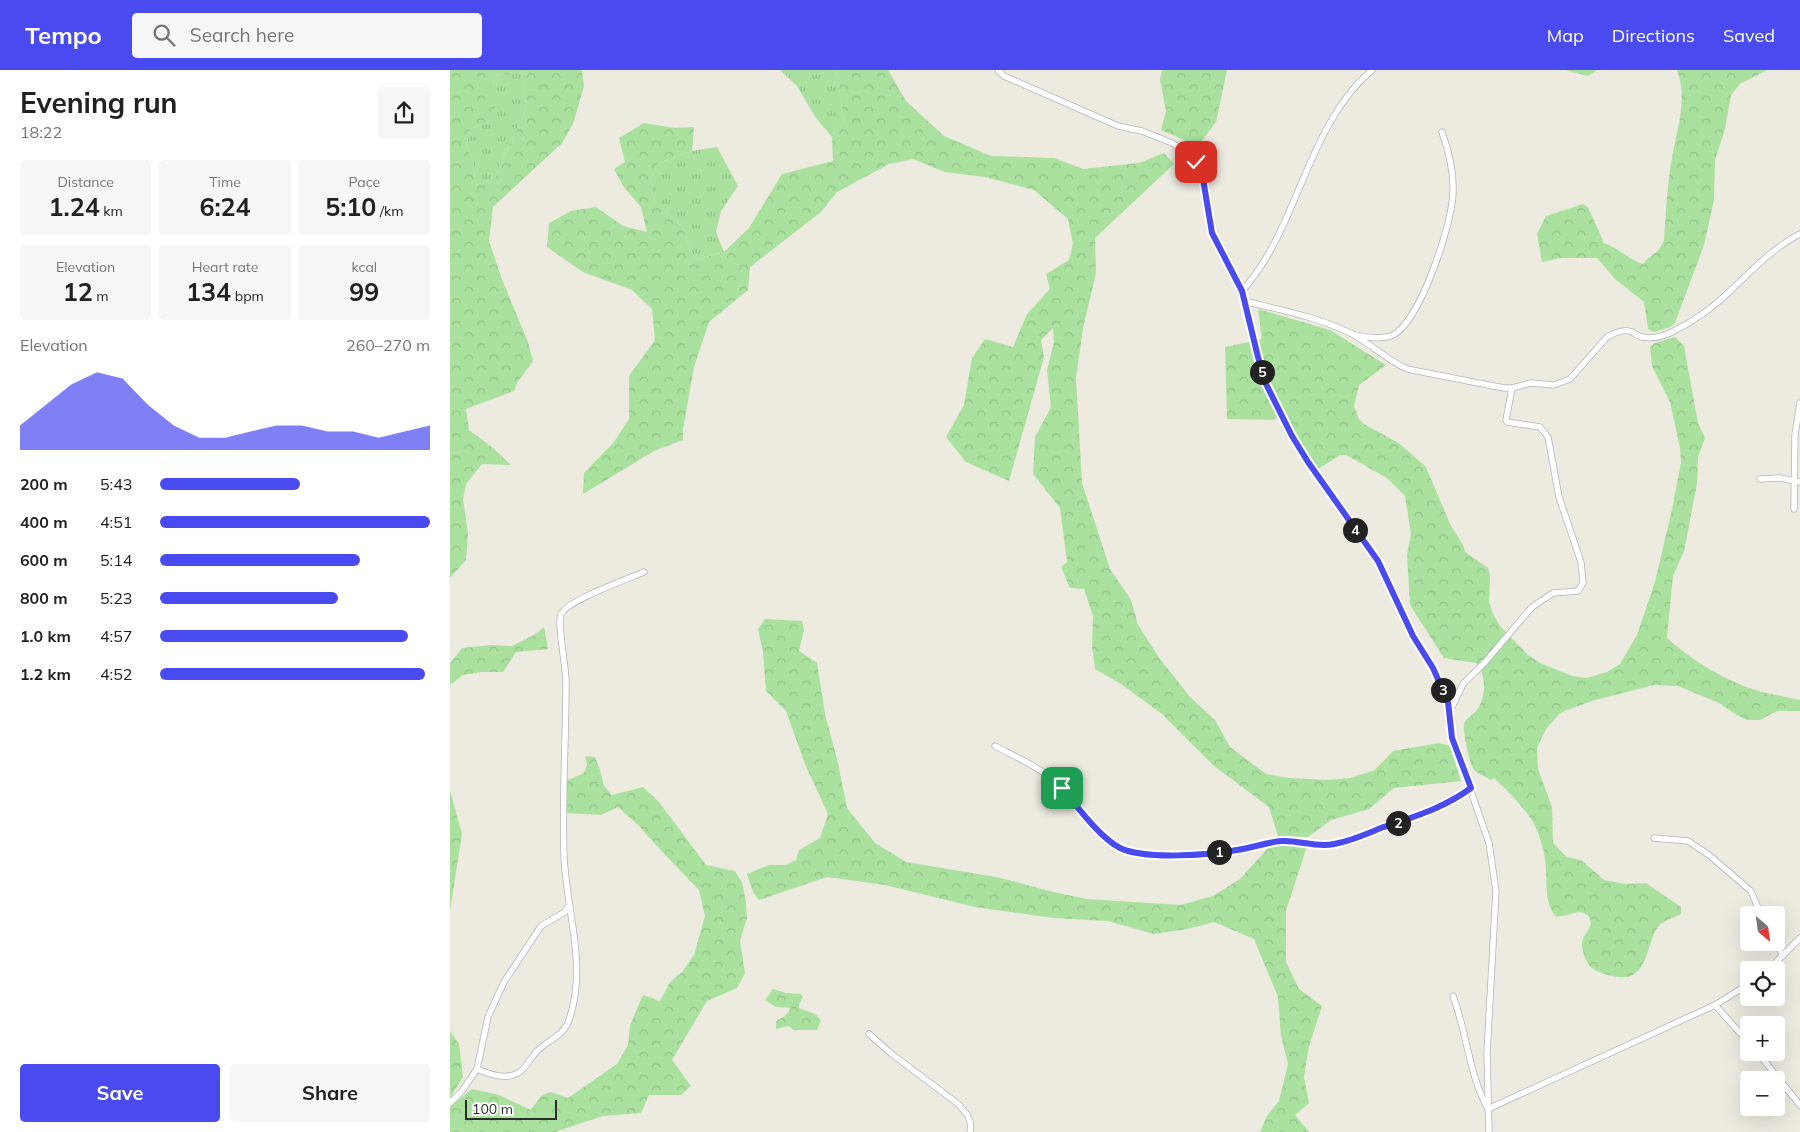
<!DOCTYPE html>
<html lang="en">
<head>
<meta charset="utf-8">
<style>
  body { margin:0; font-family:Mulish,sans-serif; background:#f6f6f6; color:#202124; height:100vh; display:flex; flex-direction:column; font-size:19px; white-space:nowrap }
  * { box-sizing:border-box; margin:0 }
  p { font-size:16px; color:#757577 }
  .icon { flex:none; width:28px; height:28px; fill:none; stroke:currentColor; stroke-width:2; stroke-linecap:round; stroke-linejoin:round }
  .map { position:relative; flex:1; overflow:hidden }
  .details { display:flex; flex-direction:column; background:#fff; width:450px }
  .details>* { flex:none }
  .needle { width:32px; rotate:151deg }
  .controls { position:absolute; left:1290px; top:836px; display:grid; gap:10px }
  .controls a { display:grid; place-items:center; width:45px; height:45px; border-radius:5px; background:#fff; box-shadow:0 5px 20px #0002; font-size:25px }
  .scale { position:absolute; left:15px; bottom:12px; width:92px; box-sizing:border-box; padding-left:5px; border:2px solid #2c2c2c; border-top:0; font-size:14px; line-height:18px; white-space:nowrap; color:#2c2c2c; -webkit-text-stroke:4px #fff; paint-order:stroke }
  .pin { position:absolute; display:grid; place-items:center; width:42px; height:42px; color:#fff; margin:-21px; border-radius:10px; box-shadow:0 2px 8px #0006 }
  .km { position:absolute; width:25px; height:25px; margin:-12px; border-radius:50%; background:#222; color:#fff; font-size:14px; line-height:25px; text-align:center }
  .round { display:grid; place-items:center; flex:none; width:52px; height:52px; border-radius:5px; background:#f6f6f6 }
  .head { display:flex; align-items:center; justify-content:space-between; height:85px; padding:0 20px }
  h1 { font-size:28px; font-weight:700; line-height:38px }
  .stats { display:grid; grid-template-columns:repeat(3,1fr); gap:8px; height:85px; padding:5px 20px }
  .stats div { display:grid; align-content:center; border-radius:5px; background:#f6f6f6; text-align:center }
  .stats b { font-size:25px; font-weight:700 }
  .stats small { font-size:14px; font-weight:400 }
  .stats p { font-size:14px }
  .chart { height:140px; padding:10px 20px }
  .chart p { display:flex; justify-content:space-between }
  .chart svg { width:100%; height:90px; margin-top:5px; fill:#494bf1; opacity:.7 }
  .action { display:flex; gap:10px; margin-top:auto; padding:10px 20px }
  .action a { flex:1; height:58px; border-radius:5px; background:#494bf1; color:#fff; font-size:20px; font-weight:700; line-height:58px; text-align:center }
  .action a+a { background:#f6f6f6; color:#202124 }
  ul { padding:0 20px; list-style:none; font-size:16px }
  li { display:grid; grid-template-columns:80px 60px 1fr; align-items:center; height:38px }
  li i { height:12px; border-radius:6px; background:#494bf1 }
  header { display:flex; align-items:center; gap:30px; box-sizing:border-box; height:70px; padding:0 25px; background:#494bf1; color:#fff }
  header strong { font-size:24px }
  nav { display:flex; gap:28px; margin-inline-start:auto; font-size:18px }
  .search { width:350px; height:45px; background:#f6f6f6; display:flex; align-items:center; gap:12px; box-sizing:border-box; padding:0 18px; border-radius:5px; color:#757577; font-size:19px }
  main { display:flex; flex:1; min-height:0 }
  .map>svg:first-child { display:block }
  .grass { fill:url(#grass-tufts) }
  .forest { fill:url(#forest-crowns) }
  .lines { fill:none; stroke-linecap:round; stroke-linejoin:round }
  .minor-casing { stroke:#b3b3bf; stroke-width:7 }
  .minor { stroke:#fff; stroke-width:5.5 }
  .route-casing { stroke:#fff; stroke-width:10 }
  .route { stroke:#494bf1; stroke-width:6 }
</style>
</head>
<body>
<header>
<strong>Tempo</strong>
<div class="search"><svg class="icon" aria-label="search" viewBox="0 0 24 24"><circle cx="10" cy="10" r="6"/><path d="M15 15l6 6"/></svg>Search here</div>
<nav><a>Map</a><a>Directions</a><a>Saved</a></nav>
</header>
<main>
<section class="details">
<div class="head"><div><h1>Evening run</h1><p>18:22</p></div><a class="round"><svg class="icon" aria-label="share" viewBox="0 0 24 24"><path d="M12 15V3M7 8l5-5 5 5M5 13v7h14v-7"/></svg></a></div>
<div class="stats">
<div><p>Distance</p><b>1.24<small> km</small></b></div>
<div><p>Time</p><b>6:24</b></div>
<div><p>Pace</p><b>5:10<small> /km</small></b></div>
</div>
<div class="stats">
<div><p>Elevation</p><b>12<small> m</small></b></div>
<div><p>Heart rate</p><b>134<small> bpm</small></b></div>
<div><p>kcal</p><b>99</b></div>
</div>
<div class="chart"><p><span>Elevation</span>260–270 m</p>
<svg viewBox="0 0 160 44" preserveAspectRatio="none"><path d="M0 44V32L10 22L20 12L30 6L40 9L50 22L60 32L70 38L80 38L90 35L100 32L110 32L120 35L130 35L140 38L150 35L160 32V44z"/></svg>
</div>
<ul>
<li><b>200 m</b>5:43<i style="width:52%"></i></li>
<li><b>400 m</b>4:51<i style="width:100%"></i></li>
<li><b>600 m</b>5:14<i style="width:74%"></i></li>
<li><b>800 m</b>5:23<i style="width:66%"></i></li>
<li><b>1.0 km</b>4:57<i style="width:92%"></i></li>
<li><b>1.2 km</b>4:52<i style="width:98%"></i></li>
</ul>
<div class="action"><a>Save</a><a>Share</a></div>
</section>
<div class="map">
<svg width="1350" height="1062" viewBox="0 0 1350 1062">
  <defs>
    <pattern id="grass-tufts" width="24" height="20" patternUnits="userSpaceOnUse" patternTransform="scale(1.25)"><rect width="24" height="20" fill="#aae19f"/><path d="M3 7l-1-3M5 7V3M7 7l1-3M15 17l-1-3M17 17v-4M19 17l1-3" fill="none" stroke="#92c189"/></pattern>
    <pattern id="forest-crowns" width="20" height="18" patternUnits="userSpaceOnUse" patternTransform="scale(1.25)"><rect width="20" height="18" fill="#aae19f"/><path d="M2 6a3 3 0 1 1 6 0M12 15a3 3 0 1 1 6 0" fill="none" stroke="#92c189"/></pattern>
  </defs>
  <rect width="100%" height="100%" fill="#edeae0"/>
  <g class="grass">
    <polygon points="61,0 72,0 76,36 69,56 57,78 46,106 26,116 23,91 16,76 20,59 37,52 39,20 48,4 60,5"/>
    <polygon points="330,0 386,0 394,52 382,67 366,48 347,16"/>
    <polygon points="267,77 288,116 271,141 266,162 274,182 245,190 232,157 204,131 200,110 208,93 242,81"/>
  </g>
  <g class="forest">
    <polygon points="0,0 61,0 61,5 48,4 39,20 46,41 37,52 20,59 16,76 23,91 26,116 46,106 57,78 69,56 76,36 72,0 132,0 134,16 123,54 112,73 43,137 39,171 53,212 78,272 83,291 67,313 64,321 16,339 19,360 43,378 61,395 32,394 16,414 13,429 18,463 16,490 0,508"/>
    <polygon points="386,0 438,0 456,31 494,66 541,86 604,88 633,99 689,93 714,83 724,94 645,168 646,203 633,258 626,308 632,413 660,499 681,530 688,555 710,589 740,627 765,650 780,677 816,704 839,708 877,710 900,708 925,700 943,681 989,673 1000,676 1011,711 944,718 919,739 881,750 858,767 828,766 819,737 764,696 712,644 671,614 645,599 642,576 643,546 634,519 620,518 611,497 617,492 610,438 583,404 585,367 601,337 597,300 604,272 603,258 591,270 594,287 559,411 516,392 496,367 514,335 522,288 535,269 563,277 577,244 600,219 596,204 619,190 623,174 618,149 584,120 535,107 495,102 463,89 439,94 387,122 371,142 300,197 298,220 259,252 244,297 233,359 233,370 204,381 133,424 134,403 164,372 179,349 179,306 205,270 202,239 182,220 133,202 97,177 99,153 121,141 146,137 173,156 197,162 191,137 173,116 164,99 175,92 169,68 194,53 225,58 244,57 242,81 208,93 200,110 204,131 232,157 245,190 274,182 299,158 332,104 383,91 382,67 394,52"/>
    <polygon points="712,0 777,0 766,52 748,76 711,60 716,41 710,10"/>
    <polygon points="1115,0 1147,0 1138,6"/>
    <path d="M1227,0H1317L1290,14L1281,25L1275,59L1265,90L1264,130L1254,175L1225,253L1220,257L1204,262L1198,259L1194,232L1165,209L1147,188H1111L1092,192L1087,164L1096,146L1133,134L1138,137L1154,173C1168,178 1181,191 1193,194C1203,182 1207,186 1214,170C1216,143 1217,115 1222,88C1227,59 1238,29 1227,0Z"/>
    <path d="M808,239L880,260L936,295L909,315L904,336L909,349L914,354L950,374L976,397L1000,454L1013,475L1015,482L1038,498L1040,505L1039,532L1043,544L1050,556L1078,585L1090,593L1122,606L1137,608L1157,602L1170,594L1187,565L1205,512L1223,435L1231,392L1230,378L1220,332L1202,296L1200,277L1205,273L1225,267L1234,276L1248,353L1255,368L1248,387L1247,414L1234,481L1223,506L1217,568C1244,592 1277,612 1312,622C1324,625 1337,627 1350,630V641H1327L1310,650H1297L1285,644L1269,633L1228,616L1204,615L1145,630L1114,641L1109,644L1096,659L1087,678L1088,699L1102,737L1103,772L1107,777L1117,787L1131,790L1154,810L1175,814L1196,813L1231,837V844C1225,847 1212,851 1208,857C1198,870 1199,894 1184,904C1178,909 1169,907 1162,906C1156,905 1145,901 1141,897C1136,893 1131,879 1132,872C1134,863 1147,854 1137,845C1128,837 1115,849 1105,846C1093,828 1098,809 1095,789C1094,780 1088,760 1083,752C1073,736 1058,721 1044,708L1041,710C1036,707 1028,704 1024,700C1020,695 1012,660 1014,654C1016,648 1023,645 1027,640C1036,628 1037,604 1026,593L994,588L960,535L957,485L961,464L955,426L937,408L896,385H890L868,399L845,370L837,345L822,350L777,349L775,277L812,269Z"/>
    <polygon points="315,549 352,551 354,560 349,581 367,593 375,644 388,693 397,738 425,773 456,792 551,808 603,822 637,829 730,835 763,826 790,809 820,776 843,774 857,776 836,841 836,892 849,919 872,936 859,976 854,1007 859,1033 845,1045 859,1062 810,1062 817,1046 829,1031 838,994 831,966 828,927 804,869 764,852 737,859 704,864 658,851 604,848 525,837 435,815 377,807 309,830 303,822 297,804 319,795 336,795 346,790 349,780 370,768 378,744 355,694 336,641 316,621 313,582 308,559"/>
    <polygon points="94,557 98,579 66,582 53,602 32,602 13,605 0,615 0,593 12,578 41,575 62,576 84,565"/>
    <polygon points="135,686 145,687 150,700 154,716 162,725 193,717 209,732 256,795 285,801 292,812 296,833 297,848 290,871 295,903 287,918 257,931 222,990 241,1016 231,1025 199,1025 191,1043 153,1046 105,1062 0,1062 0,1037 22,1019 49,1025 81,1040 91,1026 101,1022 118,1028 167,994 178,975 180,955 193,925 210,931 220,912 232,902 244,885 255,846 249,820 218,788 188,755 168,737 151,745 116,743 116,711 134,703 137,694"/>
    <polygon points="0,720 12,764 0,841"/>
    <polygon points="323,919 336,923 351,924 353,927 349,934 349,938 365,944 371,950 367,960 344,960 338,956 326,959 326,951 335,946 341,938 326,937 315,930"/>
    <polygon points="0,961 9,974 13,1007 0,1028"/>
  </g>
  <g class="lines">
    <defs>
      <g id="minor">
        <polyline points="548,0 554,6 668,56 692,61 722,73 737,82 746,92 752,103 762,163 792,221 808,287 816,314 842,366 877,420 928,491 937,508 963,566 983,598 995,623 1000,639 1000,653 1002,667 1039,773 1046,821 1037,983 1039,1062"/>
        <path d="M792,221C849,158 856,56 922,0"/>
        <path d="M794,231C830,240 869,247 902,264C921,274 937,290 957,299L1054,318H1062L1081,313L1104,315L1120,309L1157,267C1164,263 1174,258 1182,262C1186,264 1188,266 1192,267C1203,269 1212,267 1222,262C1242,252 1263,238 1279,222C1302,201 1322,178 1350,164"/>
        <path d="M905,265C916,267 932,270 943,265C970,252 1003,152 1003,122C1004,101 999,82 992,62"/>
        <polyline points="1310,409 1330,408 1350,412"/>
        <polyline points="1344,439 1345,365 1350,333"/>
        <polyline points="1000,639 1003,635 1013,614 1036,591 1082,537 1103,523 1128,521 1133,513 1131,492 1109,427 1098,367 1090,357 1057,352 1056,350 1062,318"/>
        <path d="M545,676C568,688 594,699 612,718C629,736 648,767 670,778C697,790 758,785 787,780C802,778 817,772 832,771C849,770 867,778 885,774C901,771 916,764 931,758C963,747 994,738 1021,718"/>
        <polyline points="1204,768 1238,771 1259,785 1301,821 1311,845"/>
        <polyline points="1325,872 1333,886"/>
        <polyline points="1318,900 1350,868"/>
        <path d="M1003,926C1017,963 1019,1005 1038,1039L1265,935L1299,914"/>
        <polyline points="1265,935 1299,973"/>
        <path d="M419,964L443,985L507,1033C516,1042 523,1050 520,1062"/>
        <polyline points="1307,982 1350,1035"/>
        <path d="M27,999C41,1005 61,1012 73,999C78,993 82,987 87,981C98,970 114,966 119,950C138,895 116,841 114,785C112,727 116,670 116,611C116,598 107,552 111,544C118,530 178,509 194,502"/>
        <polyline points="0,1033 12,1021 27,999 38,947 54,912 91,856 115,842 118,837"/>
      </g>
    </defs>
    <use href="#minor" class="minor-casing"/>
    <use href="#minor" class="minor"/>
  </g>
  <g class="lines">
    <defs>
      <path id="route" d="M612,718C626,735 650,768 670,778C695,790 759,785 787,780C802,778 817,772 832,771C849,770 867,778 884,774C901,771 916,764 931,758C963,747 994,738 1021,718L1002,668L998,632L983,598L963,566L928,491L858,392L842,366L816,314L808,287L792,221L762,163L752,103L746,92"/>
    </defs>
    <use href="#route" class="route-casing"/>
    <use href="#route" class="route"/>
  </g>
</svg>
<div class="controls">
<a><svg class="needle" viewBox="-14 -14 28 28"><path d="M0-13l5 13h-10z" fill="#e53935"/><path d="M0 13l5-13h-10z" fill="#757577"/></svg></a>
<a><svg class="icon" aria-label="locate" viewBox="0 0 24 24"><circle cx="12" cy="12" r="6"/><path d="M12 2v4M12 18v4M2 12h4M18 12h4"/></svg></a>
<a>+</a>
<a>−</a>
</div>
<div class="scale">100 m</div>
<div class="pin" style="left:612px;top:718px;background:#1e9e55"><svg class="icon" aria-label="arrive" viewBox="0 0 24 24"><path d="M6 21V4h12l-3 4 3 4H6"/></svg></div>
<div class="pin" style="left:746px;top:92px;background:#d93025"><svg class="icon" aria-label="check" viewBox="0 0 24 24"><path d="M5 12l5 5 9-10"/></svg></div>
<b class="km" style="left:769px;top:782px">1</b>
<b class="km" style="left:948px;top:753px">2</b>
<b class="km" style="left:993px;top:620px">3</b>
<b class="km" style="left:905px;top:460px">4</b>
<b class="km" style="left:812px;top:302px">5</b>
</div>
</main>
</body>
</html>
